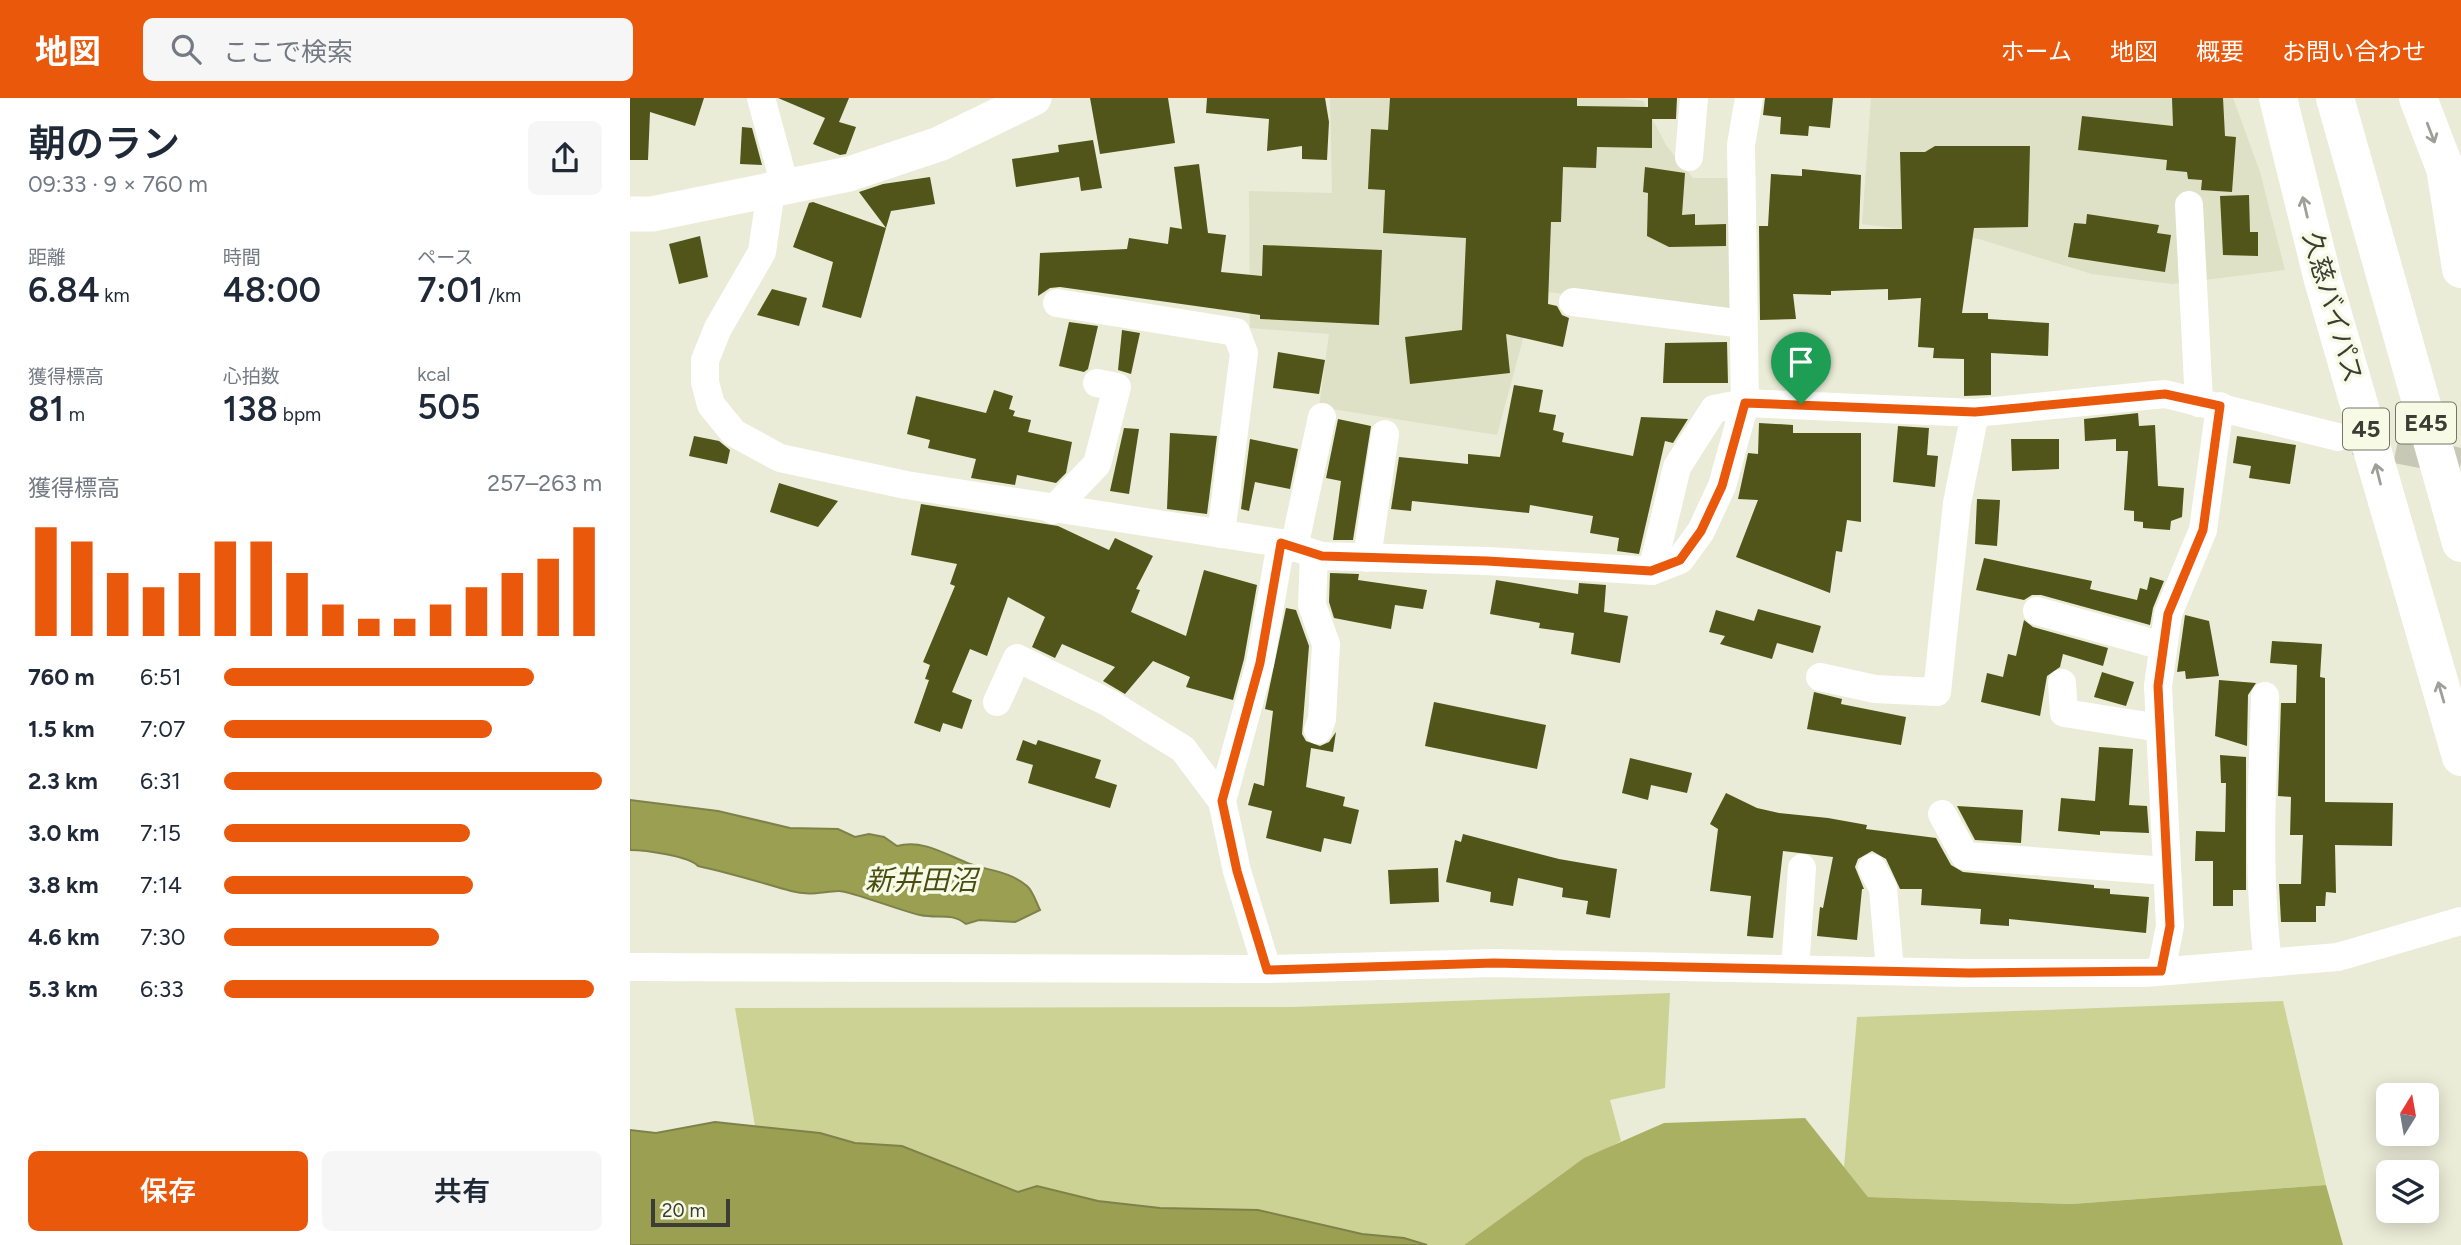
<!DOCTYPE html>
<html lang="ja">
<head>
<meta charset="utf-8">
<style>
  body { margin:0; font-family:Figtree,"Noto Sans JP",sans-serif; background:#f6f6f7; color:#1f2937; height:100vh; display:flex; flex-direction:column; font-size:26px; white-space:nowrap }
  * { box-sizing:border-box; margin:0 }
  p { font-size:23px; color:#747a83 }
  .icon { flex:none; width:38px; height:38px; fill:none; stroke:currentColor; stroke-width:2; stroke-linecap:round; stroke-linejoin:round }
  .map { position:relative; flex:1; overflow:hidden }
  .panel { display:flex; flex-direction:column; background:#fff; width:630px }
  .panel>* { flex:none }
  .needle { width:46px; rotate:11deg }
  .controls { position:absolute; left:1746px; top:985px; display:grid; gap:14px }
  .controls a { display:grid; place-items:center; width:63px; height:63px; border-radius:10px; background:#fff; box-shadow:0 4px 18px #0003; font-size:35px }
  .scale { position:absolute; left:21px; bottom:18px; width:79px; box-sizing:border-box; padding-left:7px; border:4px solid #3c3d34; border-top:0; font-size:19px; line-height:24px; white-space:nowrap; color:#3c3d34; -webkit-text-stroke:5px #f7fae4; paint-order:stroke }
  .pin { position:absolute; display:grid; place-items:center; width:60px; height:60px; color:#fff; margin:-72px -30px; border-radius:50% 50% 50% 0; rotate:-45deg; box-shadow:0 0 7px #0007 }
  .pin .icon { rotate:45deg }
  .round { display:grid; place-items:center; flex:none; width:74px; height:74px; border-radius:10px; background:#f6f6f7 }
  .overview { display:flex; align-items:center; justify-content:space-between; height:119px; padding:0 28px }
  h1 { font-size:38px; font-weight:600; line-height:52px }
  .metrics { display:grid; grid-template-columns:repeat(3,1fr); gap:10px; height:119px; padding:7px 28px }
  .metrics div { display:grid; align-content:center }
  .metrics b { font-size:35px; font-weight:600 }
  .metrics small { font-size:19px; font-weight:400 }
  .metrics p { font-size:19px }
  .chart { height:196px; padding:14px 28px }
  .chart p { display:flex; justify-content:space-between }
  .chart svg { width:100%; height:126px; margin-top:7px; stroke:#ea580c; stroke-width:6 }
  .primary-button { display:flex; gap:14px; margin-top:auto; padding:14px 28px }
  .primary-button a { flex:1; height:80px; border-radius:10px; background:#ea580c; color:#fff; font-size:28px; font-weight:600; line-height:80px; text-align:center }
  .primary-button a+a { background:#f6f6f7; color:#1f2937 }
  ul { padding:0 28px; list-style:none; font-size:23px }
  li { display:grid; grid-template-columns:112px 84px 1fr; align-items:center; height:52px }
  li i { height:18px; border-radius:9px; background:#ea580c }
  header { display:flex; align-items:center; gap:42px; box-sizing:border-box; height:98px; padding:0 35px; background:#ea580c; color:#fff }
  header strong { font-size:33px }
  nav { display:flex; gap:38px; margin-inline-start:auto; font-size:24px }
  .search { width:490px; height:63px; background:#f6f6f7; display:flex; align-items:center; gap:18px; box-sizing:border-box; padding:0 24px; border-radius:10px; color:#747a83; font-size:26px }
  main { display:flex; flex:1; min-height:0 }
  .map>svg:first-child { display:block }
  .built { fill:#dee1c5 }
  .green { fill:#ccd294 }
  .forest { fill:#aab062 }
  .water { fill:#9a9f52; stroke:#7e8249; stroke-width:2 }
  .building { fill:#515519 }
  .lines { fill:none; stroke-linecap:round; stroke-linejoin:round }
  .minor-tunnel { stroke:#c7c9b6; stroke-width:28; stroke-dasharray:28 14; stroke-linecap:butt }
  .minor { stroke:#fff; stroke-width:28 }
  .tertiary { stroke:#fff; stroke-width:35 }
  .trunk { stroke:#fff; stroke-width:38 }
  .motorway { stroke:#fff; stroke-width:38 }
  .oneway { stroke:#9e9e9a }
  .route-casing { stroke:#fff; stroke-width:14 }
  .route { stroke:#ea580c; stroke-width:9 }
  .labels { text-anchor:middle; stroke-width:7; stroke-linejoin:round; paint-order:stroke }
  .shield { fill:#f7fae4; stroke:#747669; stroke-width:2 }
  .shield-label { font-size:24px; font-weight:bold; fill:#3c3d34 }
  .street-label { font-size:26px; fill:#3c3d34; stroke:#f7fae4 }
  .water-label { font-size:28px; font-style:italic; fill:#4a4d13; stroke:#f7fae4 }
</style>
</head>
<body>
<header>
<strong>地図</strong>
<div class="search"><svg class="icon" aria-label="search" viewBox="0 0 24 24"><circle cx="10" cy="10" r="6"/><path d="M15 15l6 6"/></svg>ここで検索</div>
<nav><a>ホーム</a><a>地図</a><a>概要</a><a>お問い合わせ</a></nav>
</header>
<main>
<section class="panel">
<div class="overview"><div><h1>朝のラン</h1><p>09:33 · 9 × 760 m</p></div><a class="round"><svg class="icon" aria-label="share" viewBox="0 0 24 24"><path d="M12 15V3M7 8l5-5 5 5M5 13v7h14v-7"/></svg></a></div>
<div class="metrics">
<div><p>距離</p><b>6.84<small> km</small></b></div>
<div><p>時間</p><b>48:00</b></div>
<div><p>ペース</p><b>7:01<small> /km</small></b></div>
</div>
<div class="metrics">
<div><p>獲得標高</p><b>81<small> m</small></b></div>
<div><p>心拍数</p><b>138<small> bpm</small></b></div>
<div><p>kcal</p><b>505</b></div>
</div>
<div class="chart"><p><span>獲得標高</span>257–263 m</p>
<svg viewBox="0 0 160 44" preserveAspectRatio="none"><path d="M5 44V6M15 44V11M25 44V22M35 44V27M45 44V22M55 44V11M65 44V11M75 44V22M85 44V33M95 44V38M105 44V38M115 44V33M125 44V27M135 44V22M145 44V17M155 44V6"/></svg>
</div>
<ul>
<li><b>760 m</b>6:51<i style="width:82%"></i></li>
<li><b>1.5 km</b>7:07<i style="width:71%"></i></li>
<li><b>2.3 km</b>6:31<i style="width:100%"></i></li>
<li><b>3.0 km</b>7:15<i style="width:65%"></i></li>
<li><b>3.8 km</b>7:14<i style="width:66%"></i></li>
<li><b>4.6 km</b>7:30<i style="width:57%"></i></li>
<li><b>5.3 km</b>6:33<i style="width:98%"></i></li>
</ul>
<div class="primary-button"><a>保存</a><a>共有</a></div>
</section>
<div class="map">
<svg width="1831" height="1147" viewBox="0 0 1831 1147">
  <rect width="100%" height="100%" fill="#eaecd7"/>
  <g class="built">
    <polygon points="700,0 992,0 1013,3 1036,47 1063,80 1103,80 1104,214 906,193 867,337 689,309 699,236 620,230 619,93 702,95"/>
    <polygon points="1241,0 1603,0 1630,74 1655,172 1542,186 1462,176 1349,141 1232,126"/>
  </g>
  <g class="green">
    <polygon points="1040,895 1035,990 980,1002 991,1043 940,1070 834,1147 797,1147 774,1140 732,1136 628,1112 530,1110 468,1103 407,1088 388,1094 272,1048 225,1045 190,1035 125,1028 105,910 663,909"/>
    <polygon points="1653,903 1696,1087 1442,1106 1238,1099 1214,1069 1227,919"/>
  </g>
  <polygon class="forest" points="1175,1020 1238,1099 1442,1106 1696,1087 1713,1147 834,1147 954,1060 1034,1025"/>
  <g class="water">
    <path d="M0,702L88,713L160,730L208,731L225,739L239,736L254,739L267,748C294,741 316,757 340,766C360,773 379,773 397,788C403,793 406,804 410,812L385,824L349,822L336,826C321,814 308,821 290,817C274,814 218,792 208,793C191,794 179,798 161,793C129,784 100,775 68,768C59,758 15,752 0,752Z"/>
    <polygon points="85,1024 190,1035 225,1045 272,1048 388,1094 407,1088 468,1103 530,1110 628,1112 732,1136 774,1140 797,1147 0,1147 0,1032 26,1035"/>
  </g>
  <g class="building">
    <polygon points="0,0 74,0 65,28 20,14 18,62 0,62"/>
    <polygon points="148,0 219,0 209,24 226,29 216,56 210,57 183,46 195,20"/>
    <polygon points="460,0 538,0 545,45 470,56"/>
    <polygon points="577,0 695,0 699,24 697,62 672,61 672,48 637,53 639,21 576,15"/>
    <polygon points="760,0 947,0 947,8 1018,9 1018,0 1047,0 1046,21 1022,21 1022,50 967,49 966,70 933,69 931,124 921,124 918,206 927,208 932,217 939,220 933,249 876,236 880,275 780,286 775,239 832,232 836,140 753,135 755,92 738,91 741,31 758,32"/>
    <polygon points="1135,0 1203,0 1200,30 1179,28 1178,38 1150,36 1151,19 1133,17"/>
    <polygon points="1542,0 1593,0 1595,38 1606,39 1602,94 1571,92 1572,82 1558,81 1557,74 1536,72 1537,62 1448,52 1452,18 1543,28"/>
    <polygon points="112,29 122,30 132,67 110,66"/>
    <polygon points="463,42 472,90 451,93 449,79 386,89 382,61 429,54 428,47"/>
    <polygon points="1305,48 1400,48 1398,129 1344,130 1332,215 1358,215 1358,221 1419,225 1418,258 1361,255 1361,297 1334,298 1334,261 1303,260 1304,250 1288,249 1291,200 1258,202 1258,191 1201,193 1201,197 1163,196 1166,221 1130,222 1129,128 1138,128 1141,76 1172,78 1172,71 1231,77 1229,131 1272,131 1270,54 1295,54"/>
    <polygon points="569,66 578,135 596,137 591,174 632,178 633,147 752,152 749,227 630,221 630,217 430,189 420,190 408,198 410,155 497,151 499,140 538,146 540,129 552,131 544,69"/>
    <polygon points="1015,69 1055,75 1052,117 1065,116 1065,127 1096,126 1096,148 1039,149 1017,138 1018,95 1013,94"/>
    <polygon points="300,79 305,106 261,113 256,130 229,94 253,86"/>
    <polygon points="1619,97 1620,134 1628,134 1628,158 1593,157 1590,98"/>
    <polygon points="183,104 256,130 231,220 192,209 203,164 163,149 179,105"/>
    <polygon points="1457,116 1529,127 1527,135 1541,137 1535,174 1438,159 1444,125 1456,126"/>
    <polygon points="70,138 78,179 49,186 39,146"/>
    <polygon points="142,191 177,200 169,228 127,217"/>
    <polygon points="439,224 468,228 458,271 454,274 429,268"/>
    <polygon points="492,232 510,235 501,276 488,272"/>
    <polygon points="1097,244 1098,285 1033,285 1035,245"/>
    <polygon points="648,254 695,262 689,296 643,290"/>
    <polygon points="884,287 913,292 909,314 926,317 923,332 934,335 932,344 1003,358 1011,319 1058,321 1043,345 1035,343 1009,456 987,453 989,440 960,435 963,418 900,407 899,415 782,403 781,413 761,411 769,359 838,366 838,356 870,359"/>
    <polygon points="364,292 383,298 379,311 385,313 383,318 401,322 398,334 442,344 436,375 426,385 387,377 385,387 341,380 346,361 298,350 300,342 277,336 286,298 356,315"/>
    <polygon points="1508,315 1509,328 1525,327 1528,388 1554,390 1552,419 1541,423 1540,432 1513,430 1513,424 1504,423 1504,413 1494,412 1498,353 1486,353 1486,341 1455,343 1454,321"/>
    <polygon points="708,321 741,328 723,442 703,442 711,383 696,380"/>
    <polygon points="1129,325 1163,327 1163,335 1231,335 1231,424 1217,422 1212,454 1206,453 1200,495 1106,459 1128,402 1108,401 1118,355 1128,356"/>
    <polygon points="1268,328 1299,330 1297,357 1308,358 1305,389 1263,384"/>
    <polygon points="494,330 509,331 499,396 480,393"/>
    <polygon points="540,335 587,338 577,416 537,411"/>
    <polygon points="64,338 89,343 100,352 97,366 59,358"/>
    <polygon points="1607,338 1666,347 1660,386 1619,380 1621,368 1603,365"/>
    <polygon points="620,341 668,351 660,391 625,384 619,413 611,411"/>
    <polygon points="1381,341 1429,341 1429,371 1382,373"/>
    <polygon points="149,385 208,403 188,429 140,414"/>
    <polygon points="1347,401 1370,402 1367,448 1345,446"/>
    <polygon points="291,406 428,428 479,452 485,440 523,458 506,491 510,492 501,514 556,538 574,472 627,487 614,561 603,602 556,589 560,579 523,563 495,596 473,583 485,569 432,546 425,560 402,549 415,519 378,499 357,558 340,551 322,594 342,602 332,631 313,625 310,634 284,625 299,582 295,581 300,567 293,564 325,488 320,486 327,466 281,457"/>
    <polygon points="1354,460 1462,483 1460,491 1507,502 1510,490 1517,492 1520,479 1534,483 1523,510 1520,527 1411,497 1402,497 1394,502 1346,492"/>
    <polygon points="700,475 729,476 728,482 797,492 793,511 765,507 761,531 704,520 699,504"/>
    <polygon points="866,482 948,496 949,485 976,487 974,514 998,518 990,565 941,556 944,535 909,530 910,525 860,516"/>
    <polygon points="656,510 666,512 679,548 672,636 676,643 690,648 699,644 706,634 703,654 681,650 676,689 715,699 713,708 729,712 721,746 694,740 691,754 636,740 642,713 618,707 624,685 634,688 643,613 635,611"/>
    <polygon points="1128,511 1191,528 1183,555 1147,545 1142,561 1090,546 1095,538 1079,534 1086,512 1124,523"/>
    <polygon points="1555,517 1579,523 1589,578 1556,581 1555,573 1547,574"/>
    <polygon points="1394,522 1403,529 1478,550 1473,568 1433,556 1430,569 1417,578 1410,618 1351,604 1357,575 1373,579 1378,556 1386,558"/>
    <polygon points="1642,543 1692,546 1690,579 1695,580 1695,704 1763,705 1762,748 1705,747 1706,795 1696,794 1695,808 1686,808 1686,824 1651,824 1649,786 1671,786 1673,737 1660,737 1661,699 1648,698 1651,605 1666,605 1667,567 1640,565"/>
    <polygon points="1472,574 1504,584 1496,608 1464,599"/>
    <polygon points="1589,582 1626,585 1618,597 1617,648 1585,638"/>
    <polygon points="1184,594 1212,601 1211,606 1276,619 1271,647 1177,631"/>
    <polygon points="804,604 916,627 907,671 795,648"/>
    <polygon points="393,642 406,647 408,642 471,662 465,680 487,687 480,710 398,685 403,667 386,662"/>
    <polygon points="1469,649 1503,651 1499,707 1517,708 1519,735 1470,733 1470,737 1428,733 1431,700 1465,703"/>
    <polygon points="1590,657 1616,659 1616,792 1603,792 1603,808 1583,808 1583,763 1565,763 1566,733 1595,734 1596,685 1591,685"/>
    <polygon points="1000,660 1062,675 1057,695 1021,687 1018,702 992,695"/>
    <polygon points="1096,695 1127,710 1149,715 1198,720 1237,727 1236,731 1306,740 1321,767 1333,774 1464,787 1464,790 1480,791 1480,796 1519,799 1516,835 1379,821 1379,828 1350,826 1351,811 1291,807 1292,791 1270,791 1256,761 1242,753 1228,761 1225,769 1234,791 1232,791 1227,842 1187,838 1190,809 1193,810 1203,759 1153,753 1143,840 1117,838 1121,798 1080,793 1088,731 1080,726"/>
    <polygon points="1327,708 1393,712 1391,745 1345,742"/>
    <polygon points="833,736 929,761 987,771 980,820 956,816 958,803 932,799 933,790 888,780 883,808 860,804 861,794 816,784 825,742 831,744"/>
    <polygon points="808,770 809,804 760,806 758,772"/>
  </g>
  <g class="lines">
    <polyline class="minor-tunnel" points="1725,343 1831,364"/>
    <g class="minor">
      <polyline points="131,0 155,88"/>
      <polyline points="1059,59 1064,0"/>
      <polyline points="141,92 132,154 88,230 75,262 75,284 81,307 104,335 150,360 276,387 651,445 692,458 857,463 1022,473 1050,462 1071,433 1092,388 1115,305 1111,47 1119,0"/>
      <polyline points="1559,107 1569,305"/>
      <polyline points="943,204 1113,226"/>
      <polyline points="427,205 606,234 614,255 591,436"/>
      <polyline points="423,412 467,366 487,289 467,285"/>
      <polyline points="664,450 692,319"/>
      <polyline points="684,456 682,507 696,546 692,621 688,632"/>
      <polyline points="737,460 755,336"/>
      <polyline points="1022,473 1047,369 1084,311 1115,305 1345,315 1535,296 1708,339"/>
      <polyline points="1407,513 1533,548"/>
      <polyline points="1190,579 1245,591 1307,594 1327,405 1345,315"/>
      <polyline points="1432,585 1434,615 1530,630"/>
      <path d="M1635,598C1632,687 1627,776 1638,865"/>
      <polyline points="367,604 387,560 479,605 553,651 592,703"/>
      <polyline points="1312,716 1335,758 1537,773"/>
      <polyline points="1242,770 1253,790 1260,873"/>
      <polyline points="0,869 637,871 864,865 1339,875 1515,875 1708,859 1831,823"/>
      <polyline points="637,871 607,773 592,703 630,565 651,445"/>
      <polyline points="1165,871 1172,770"/>
      <polyline points="1531,873 1540,828 1528,588 1538,516 1573,432 1590,308"/>
    </g>
    <polyline class="tertiary" points="0,116 22,116 219,76 309,46 404,0"/>
    <g class="trunk">
      <polyline points="1648,0 1693,182 1831,659"/>
      <polyline points="1788,0 1826,99"/>
    </g>
    <g class="motorway">
      <polyline points="1705,0 1831,445"/>
      <polyline points="1815,69 1831,171"/>
    </g>
  </g>
  <defs><path id="oneway-shaft" d="M-6 0H5M1.5-3L5.5 0L1.5 3" fill="none" stroke-width="1.6" stroke-linecap="round" stroke-linejoin="round" transform="scale(1.75)"/></defs>
  <g class="oneway">
    <use href="#oneway-shaft" transform="translate(1801 35) rotate(69)"/>
    <use href="#oneway-shaft" transform="translate(1675 109) rotate(-103)"/>
    <use href="#oneway-shaft" transform="translate(1748 376) rotate(-104)"/>
    <use href="#oneway-shaft" transform="translate(1811 594) rotate(-106)"/>
  </g>
  <g class="lines">
    <defs>
      <polygon id="route" points="1535,296 1590,308 1573,432 1538,516 1528,588 1540,828 1531,873 1339,875 864,865 637,872 607,773 592,703 630,565 651,445 692,458 857,463 1021,473 1050,462 1071,433 1092,388 1115,305 1345,314"/>
    </defs>
    <use href="#route" class="route-casing"/>
    <use href="#route" class="route"/>
  </g>
  <g class="labels">
    <g class="shield">
      <rect x="1766" y="304.5" width="60" height="41" rx="5"/>
      <rect x="1713" y="310.5" width="46" height="41" rx="5"/>
    </g>
    <g class="shield-label">
      <text x="1796" y="333">E45</text>
      <text x="1736" y="339">45</text>
    </g>
    <g class="street-label">
      <text transform="translate(1703 209) rotate(74)" y="9">久慈バイパス</text>
    </g>
    <g class="water-label">
      <text x="291" y="792">新井田沼</text>
    </g>
  </g>
</svg>
<div class="controls">
<a><svg class="needle" viewBox="-14 -14 28 28"><path d="M0-13l5 13h-10z" fill="#e53935"/><path d="M0 13l5-13h-10z" fill="#747a83"/></svg></a>
<a><svg class="icon" aria-label="layers" viewBox="0 0 24 24"><path d="M12 4l9 5-9 5-9-5zM3 14l9 5 9-5"/></svg></a>
</div>
<div class="scale">20 m</div>
<div class="pin" style="left:1171px;top:306px;background:#1e9e55"><svg class="icon" aria-label="arrive" viewBox="0 0 24 24"><path d="M6 21V4h12l-3 4 3 4H6"/></svg></div>
</div>
</main>
</body>
</html>
